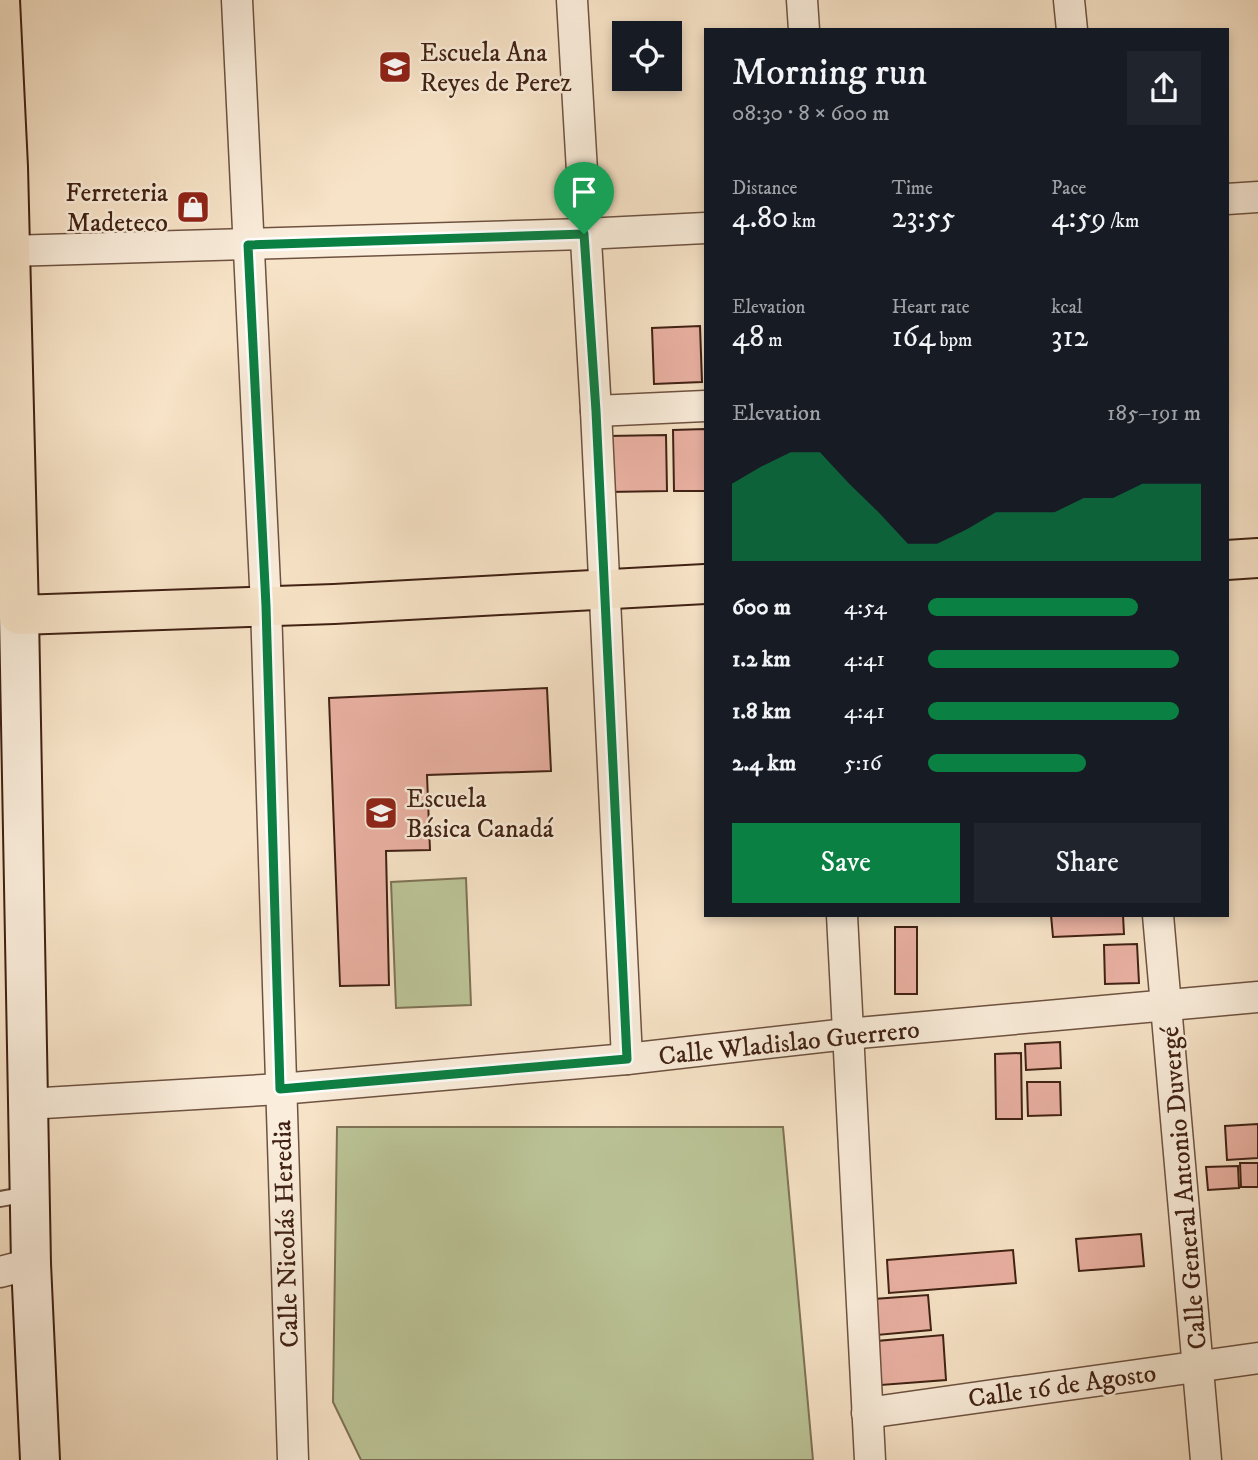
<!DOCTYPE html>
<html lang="en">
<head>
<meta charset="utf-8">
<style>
  body { margin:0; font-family:"IM FELL DW Pica",serif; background:#20242c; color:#f1f3f6; height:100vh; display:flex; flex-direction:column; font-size:26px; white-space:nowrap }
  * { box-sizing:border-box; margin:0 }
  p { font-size:23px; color:#9ea1a6 }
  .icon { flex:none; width:38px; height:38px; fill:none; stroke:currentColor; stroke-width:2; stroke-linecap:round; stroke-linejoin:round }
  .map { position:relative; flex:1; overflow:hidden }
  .sheet { position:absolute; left:704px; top:28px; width:525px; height:889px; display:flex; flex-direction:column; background:#171b24; border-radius:0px; box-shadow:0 4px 10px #0003 }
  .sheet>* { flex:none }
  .controls { position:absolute; left:612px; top:21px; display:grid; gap:14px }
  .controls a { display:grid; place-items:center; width:70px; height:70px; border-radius:0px; background:#171b24; box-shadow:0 4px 10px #0003; font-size:35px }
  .pin { position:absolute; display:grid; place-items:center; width:60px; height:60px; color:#fff; margin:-72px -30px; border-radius:50% 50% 50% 0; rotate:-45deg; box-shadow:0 0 7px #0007 }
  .pin .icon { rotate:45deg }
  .round { display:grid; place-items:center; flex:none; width:74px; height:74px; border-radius:0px; background:#20242c }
  .summary { display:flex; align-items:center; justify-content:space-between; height:119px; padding:0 28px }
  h1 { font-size:38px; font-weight:600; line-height:52px }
  .metrics { display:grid; grid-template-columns:repeat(3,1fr); gap:10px; height:119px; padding:7px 28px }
  .metrics div { display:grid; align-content:center }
  .metrics b { font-size:30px; font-weight:600 }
  .metrics small { font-size:19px; font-weight:400 }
  .metrics p { font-size:19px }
  .chart { height:196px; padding:14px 28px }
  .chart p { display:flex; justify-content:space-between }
  .chart svg { width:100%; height:126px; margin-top:7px; fill:#0b8043; opacity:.7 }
  .cta { display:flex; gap:14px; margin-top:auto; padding:14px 28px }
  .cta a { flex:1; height:80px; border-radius:0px; background:#0b8043; color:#fff; font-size:28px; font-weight:600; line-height:80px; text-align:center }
  .cta a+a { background:#20242c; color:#f1f3f6 }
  ul { padding:0 28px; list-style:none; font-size:23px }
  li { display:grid; grid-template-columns:112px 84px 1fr; align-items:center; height:52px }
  li i { height:18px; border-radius:9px; background:#0b8043 }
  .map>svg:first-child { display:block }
  .green { fill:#bbc497; stroke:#7e7255; stroke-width:2 }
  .building { fill:#eab1a3; stroke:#402113; stroke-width:2 }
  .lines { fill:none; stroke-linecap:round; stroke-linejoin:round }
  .lane-casing { stroke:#6e5240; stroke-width:18 }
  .street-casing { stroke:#6e5240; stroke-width:33 }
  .secondary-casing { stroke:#402113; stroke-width:42 }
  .primary-casing { stroke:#402113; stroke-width:42 }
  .lane { stroke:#faeddb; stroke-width:14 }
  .street { stroke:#faeddb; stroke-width:30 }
  .secondary { stroke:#faeddb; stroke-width:38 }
  .primary { stroke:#f7e3c7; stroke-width:38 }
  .route-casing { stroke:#fff; stroke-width:14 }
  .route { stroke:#0b8043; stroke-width:9 }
  .labels { text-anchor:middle; stroke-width:5; stroke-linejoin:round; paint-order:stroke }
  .poi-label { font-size:26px; fill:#402113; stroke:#faeddb; text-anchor:start }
  .street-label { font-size:26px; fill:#402113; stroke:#faeddb }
</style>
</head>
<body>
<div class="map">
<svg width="1258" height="1460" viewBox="0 0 1258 1460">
  <rect width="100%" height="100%" fill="#f7e3c7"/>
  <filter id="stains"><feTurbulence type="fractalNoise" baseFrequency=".00286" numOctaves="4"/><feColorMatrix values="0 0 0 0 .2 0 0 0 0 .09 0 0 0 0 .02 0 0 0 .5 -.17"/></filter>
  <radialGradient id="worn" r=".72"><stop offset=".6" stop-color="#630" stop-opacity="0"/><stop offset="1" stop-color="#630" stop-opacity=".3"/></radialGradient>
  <g class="green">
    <polygon points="466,878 471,1005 396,1008 391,882"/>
    <polygon points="337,1127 783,1127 813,1460 361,1460 333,1402"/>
  </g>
  <g class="building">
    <polygon points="700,326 702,382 654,384 652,328"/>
    <polygon points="705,429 705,491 674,491 673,430"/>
    <polygon points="666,435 667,491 608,492 607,436"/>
    <polygon points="547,688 551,771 427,775 430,850 386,851 389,985 340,986 329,698"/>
    <polygon points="1051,915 1123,915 1124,934 1053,937"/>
    <rect x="895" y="927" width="22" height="67"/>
    <polygon points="1137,944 1139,983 1105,984 1104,945"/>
    <polygon points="1060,1042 1061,1068 1026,1070 1025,1044"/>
    <polygon points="1021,1053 1022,1119 996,1119 995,1054"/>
    <polygon points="1027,1082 1060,1082 1061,1115 1028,1116"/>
    <polygon points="1258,1124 1258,1158 1227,1160 1225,1126"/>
    <polygon points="1240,1163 1258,1163 1258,1187 1241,1187"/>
    <polygon points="1238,1166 1239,1188 1208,1190 1206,1167"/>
    <polygon points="1141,1234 1144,1266 1079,1271 1076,1239"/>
    <polygon points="1013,1250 1016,1283 889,1293 887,1260"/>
    <polygon points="928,1295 931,1330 877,1335 874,1299"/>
    <polygon points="943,1335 946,1380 881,1385 877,1341"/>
  </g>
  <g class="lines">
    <defs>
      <polyline id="lane" points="0,1199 28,1194"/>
      <g id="street">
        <polyline points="237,0 266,606 293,1460"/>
        <polyline points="572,0 596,411 627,1059"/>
        <polyline points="802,0 804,30"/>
        <polyline points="1069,0 1072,30"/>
        <polyline points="1227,199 1258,197"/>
        <polyline points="9,251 584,234 705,228"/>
        <polyline points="596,411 705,406"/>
        <polyline points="842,915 870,1460"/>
        <polyline points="1158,915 1206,1460"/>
        <polyline points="27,1104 280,1089 627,1059 847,1034 1258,997"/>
        <polyline points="0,1272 31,1264"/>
        <polyline points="867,1413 1258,1358"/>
      </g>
      <polyline id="secondary" points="19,615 31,1264 40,1460"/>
      <g id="primary">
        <polyline points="0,0 8,167 19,615 334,604 705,584"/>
        <polyline points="1227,560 1258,558"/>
      </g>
    </defs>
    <use href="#lane" class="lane-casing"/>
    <use href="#street" class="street-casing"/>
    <use href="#secondary" class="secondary-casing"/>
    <use href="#primary" class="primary-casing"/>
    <use href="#lane" class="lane"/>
    <use href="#street" class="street"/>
    <use href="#secondary" class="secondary"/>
    <use href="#primary" class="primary"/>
  </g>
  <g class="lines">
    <defs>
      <polygon id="route" points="584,234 596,411 627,1059 280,1089 266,606 248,245"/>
    </defs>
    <use href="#route" class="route-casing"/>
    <use href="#route" class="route"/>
  </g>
  <defs>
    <symbol id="school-square" viewBox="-11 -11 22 22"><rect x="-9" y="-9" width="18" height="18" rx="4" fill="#8f2418" stroke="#faeddb"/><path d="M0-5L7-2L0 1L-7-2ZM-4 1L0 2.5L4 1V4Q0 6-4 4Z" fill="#fff"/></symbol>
    <symbol id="shop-square" viewBox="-11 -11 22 22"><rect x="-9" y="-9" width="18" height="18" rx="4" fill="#8f2418" stroke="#faeddb"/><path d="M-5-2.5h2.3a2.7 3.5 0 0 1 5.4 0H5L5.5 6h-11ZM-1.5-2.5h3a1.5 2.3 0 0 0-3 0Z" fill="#fff"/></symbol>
  </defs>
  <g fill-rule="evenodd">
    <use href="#school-square" x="376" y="48" width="38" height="38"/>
    <use href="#shop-square" x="174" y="188" width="38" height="38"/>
    <use href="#school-square" x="362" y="794" width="38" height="38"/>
  </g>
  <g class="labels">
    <g class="poi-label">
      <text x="420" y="61">Escuela Ana<tspan x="420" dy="30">Reyes de Perez</tspan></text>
      <text x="168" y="201" text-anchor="end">Ferreteria<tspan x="168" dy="30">Madeteco</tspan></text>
      <text x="406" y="807">Escuela<tspan x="406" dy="30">Básica Canadá</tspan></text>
    </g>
    <g class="street-label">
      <text transform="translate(789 1042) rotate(-6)" y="9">Calle Wladislao Guerrero</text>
      <text transform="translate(1183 1188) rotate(-95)" y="9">Calle General Antonio Duvergé</text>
      <text transform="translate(285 1234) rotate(-92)" y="9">Calle Nicolás Heredia</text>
      <text transform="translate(1062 1385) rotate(-8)" y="9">Calle 16 de Agosto</text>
    </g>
  </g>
  <rect width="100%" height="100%" filter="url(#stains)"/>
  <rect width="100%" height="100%" fill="url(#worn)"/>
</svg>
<div class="controls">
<a><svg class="icon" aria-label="locate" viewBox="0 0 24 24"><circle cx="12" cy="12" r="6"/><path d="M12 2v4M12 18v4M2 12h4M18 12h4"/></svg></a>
</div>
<div class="pin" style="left:584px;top:234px;background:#1e9e55"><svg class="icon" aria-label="arrive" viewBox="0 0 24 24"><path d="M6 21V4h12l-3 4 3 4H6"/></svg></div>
<section class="sheet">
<div class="summary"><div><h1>Morning run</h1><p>08:30 · 8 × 600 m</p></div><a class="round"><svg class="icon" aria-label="share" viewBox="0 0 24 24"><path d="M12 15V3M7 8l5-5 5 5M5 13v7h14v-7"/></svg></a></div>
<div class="metrics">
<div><p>Distance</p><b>4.80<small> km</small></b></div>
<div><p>Time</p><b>23:55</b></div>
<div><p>Pace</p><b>4:59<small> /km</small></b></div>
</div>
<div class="metrics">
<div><p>Elevation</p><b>48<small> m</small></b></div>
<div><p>Heart rate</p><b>164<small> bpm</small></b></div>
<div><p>kcal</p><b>312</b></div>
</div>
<div class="chart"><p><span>Elevation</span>185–191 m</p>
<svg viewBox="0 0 160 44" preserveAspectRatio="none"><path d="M0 44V17L10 11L20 6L30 6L40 17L50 27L60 38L70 38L80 33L90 27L100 27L110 27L120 22L130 22L140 17L150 17L160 17V44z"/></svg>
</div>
<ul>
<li><b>600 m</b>4:54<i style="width:77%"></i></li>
<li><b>1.2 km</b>4:41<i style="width:92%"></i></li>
<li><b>1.8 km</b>4:41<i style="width:92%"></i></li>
<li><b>2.4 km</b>5:16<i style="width:58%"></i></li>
</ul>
<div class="cta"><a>Save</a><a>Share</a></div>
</section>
</div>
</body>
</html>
